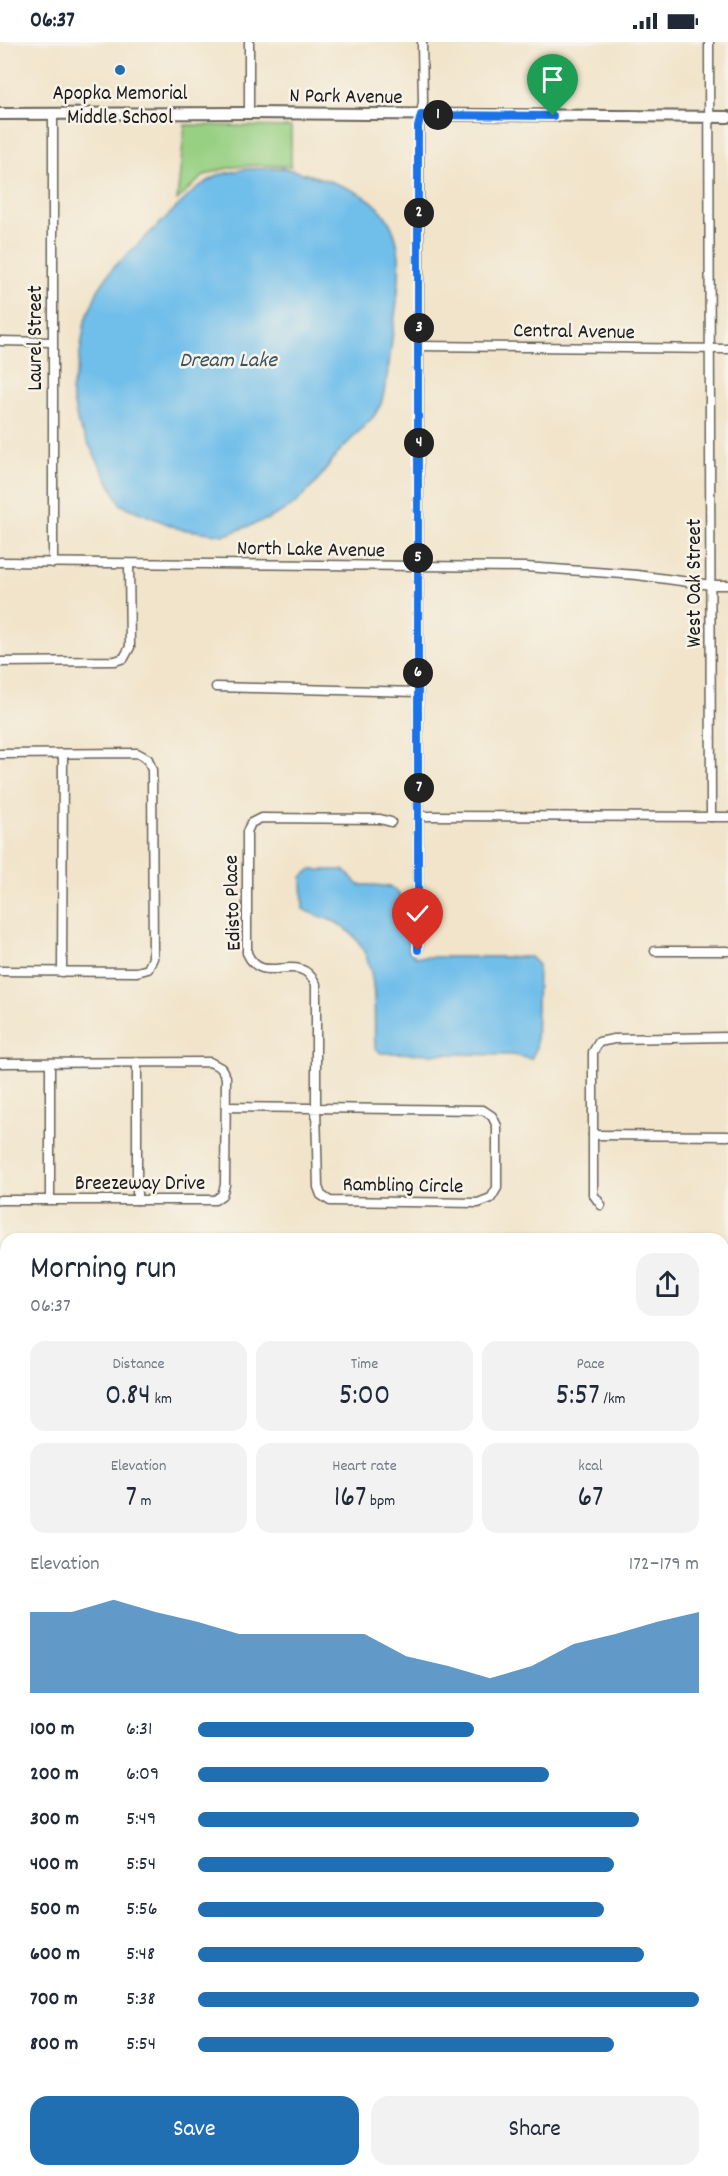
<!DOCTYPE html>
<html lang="en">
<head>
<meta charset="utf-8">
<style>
  body { margin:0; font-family:Dekko,sans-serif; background:#f2f2f3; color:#1f2937; height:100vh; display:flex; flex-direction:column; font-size:22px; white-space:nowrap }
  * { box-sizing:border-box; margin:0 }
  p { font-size:20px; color:#747a83 }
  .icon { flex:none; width:33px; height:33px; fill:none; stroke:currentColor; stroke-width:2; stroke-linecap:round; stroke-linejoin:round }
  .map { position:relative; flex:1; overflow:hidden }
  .drawer { position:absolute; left:0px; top:1191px; width:729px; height:944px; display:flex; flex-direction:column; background:#fff; border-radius:18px 18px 0 0; box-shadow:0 2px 4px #0004 }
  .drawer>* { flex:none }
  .pin { position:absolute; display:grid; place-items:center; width:51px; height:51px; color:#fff; margin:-62px -26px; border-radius:50% 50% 50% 0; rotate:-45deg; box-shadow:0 0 6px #0007 }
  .pin .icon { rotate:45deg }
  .km { position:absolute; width:30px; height:30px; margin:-15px; border-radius:50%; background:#222; color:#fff; font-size:16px; line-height:30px; text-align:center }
  .round { display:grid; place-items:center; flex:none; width:63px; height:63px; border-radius:18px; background:#f2f2f3 }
  .summary { display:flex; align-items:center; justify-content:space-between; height:102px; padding:0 30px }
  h1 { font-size:33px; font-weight:600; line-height:45px }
  .figures { display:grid; grid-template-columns:repeat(3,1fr); gap:9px; height:102px; padding:6px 30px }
  .figures div { display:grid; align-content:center; border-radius:15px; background:#f2f2f3; text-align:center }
  .figures b { font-size:30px; font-weight:600 }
  .figures small { font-size:16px; font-weight:400 }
  .figures p { font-size:16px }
  .chart { height:168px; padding:12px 30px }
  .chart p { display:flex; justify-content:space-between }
  .chart svg { width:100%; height:108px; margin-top:6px; fill:#1f6fb2; opacity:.7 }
  .primary-button { display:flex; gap:12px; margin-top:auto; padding:12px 30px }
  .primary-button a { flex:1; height:69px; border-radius:18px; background:#1f6fb2; color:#fff; font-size:24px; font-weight:600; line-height:69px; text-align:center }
  .primary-button a+a { background:#f2f2f3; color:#1f2937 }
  ul { padding:0 30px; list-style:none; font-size:20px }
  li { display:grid; grid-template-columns:96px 72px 1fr; align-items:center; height:45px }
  li i { height:15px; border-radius:8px; background:#1f6fb2 }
  .status { display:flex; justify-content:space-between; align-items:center; height:42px; padding:0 30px; background:#fff; direction:ltr }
  .status svg { height:16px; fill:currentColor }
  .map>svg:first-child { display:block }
  .green { fill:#98d083; stroke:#5a7650; stroke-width:1.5 }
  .water { fill:#6fbeea; stroke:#466d83; stroke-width:1.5 }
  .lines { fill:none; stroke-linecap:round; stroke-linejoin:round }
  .minor-casing { stroke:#676259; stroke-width:11 }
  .major-casing { stroke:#676259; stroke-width:14 }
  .highway-casing { stroke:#676259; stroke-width:15 }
  .minor { stroke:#fff; stroke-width:8 }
  .major { stroke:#fff; stroke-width:10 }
  .highway { stroke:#fff; stroke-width:12 }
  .rail-casing { stroke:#1c1c1c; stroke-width:4.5 }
  .rail { stroke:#f7f3e8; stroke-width:2; stroke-dasharray:7; stroke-linecap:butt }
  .route-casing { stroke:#fff; stroke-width:12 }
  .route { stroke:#1a73e8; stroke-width:8 }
  .poi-dot { fill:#1f6fb2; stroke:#f7f3e8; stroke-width:2 }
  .labels { text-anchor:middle; stroke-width:5; stroke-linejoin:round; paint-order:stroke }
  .poi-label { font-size:21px; fill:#1c1c1c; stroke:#f7f3e8 }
  .street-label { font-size:21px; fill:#1c1c1c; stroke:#f7f3e8 }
  .water-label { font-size:22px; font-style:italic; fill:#395564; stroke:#f7f3e8 }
</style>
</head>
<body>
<div class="status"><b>06:37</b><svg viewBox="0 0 49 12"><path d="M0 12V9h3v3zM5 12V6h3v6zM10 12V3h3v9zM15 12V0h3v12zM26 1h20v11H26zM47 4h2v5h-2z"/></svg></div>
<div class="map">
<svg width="728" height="2134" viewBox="0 0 728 2134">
  <rect width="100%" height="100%" fill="#f7f3e8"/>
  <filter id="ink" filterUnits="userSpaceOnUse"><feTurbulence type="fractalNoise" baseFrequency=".0167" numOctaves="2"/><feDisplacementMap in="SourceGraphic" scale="12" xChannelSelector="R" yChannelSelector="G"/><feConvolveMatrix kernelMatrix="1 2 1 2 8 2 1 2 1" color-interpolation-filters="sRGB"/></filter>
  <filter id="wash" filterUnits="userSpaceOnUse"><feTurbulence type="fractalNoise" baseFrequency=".008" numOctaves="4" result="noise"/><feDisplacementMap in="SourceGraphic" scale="24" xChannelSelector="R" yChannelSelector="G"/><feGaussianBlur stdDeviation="1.35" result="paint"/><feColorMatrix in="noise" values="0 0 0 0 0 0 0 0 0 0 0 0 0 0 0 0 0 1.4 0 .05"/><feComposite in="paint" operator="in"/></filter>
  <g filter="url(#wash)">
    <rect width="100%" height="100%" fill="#f1e4ca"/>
    <path class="green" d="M185,83L291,85V124C263,123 232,121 206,133C196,138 186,151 177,158Z"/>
    <g class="water">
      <path d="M283,126C308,132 358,145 376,163C411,196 398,248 393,289C390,314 388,338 381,362L374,374L337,412L316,441L294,463L268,477L225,493L180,487L121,463L78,382L71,349L78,325L85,279L98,248L113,226L198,145L218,133L245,127Z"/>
      <path d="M310,828H344L359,843C368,843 384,842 392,846C412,857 408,890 409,909L416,915H530L538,923L536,1007L531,1017L513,1013L381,1011L375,1006C373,962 382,906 337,881C326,875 313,874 303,867L302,835Z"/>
    </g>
  </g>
  <g filter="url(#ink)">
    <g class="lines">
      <defs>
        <g id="minor">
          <polyline points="709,0 711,775"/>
          <polyline points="53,71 53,521"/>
          <polyline points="249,71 249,0"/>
          <polyline points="0,299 52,300"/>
          <polyline points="419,304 728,307"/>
          <polyline points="0,520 526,525 637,533 711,543 728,543"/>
          <polyline points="0,620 115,619 124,616 130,605 129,522"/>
          <polyline points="216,645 418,650"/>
          <polyline points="0,712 137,711 148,717 152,728 153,916 148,927 137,930 0,929"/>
          <polyline points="419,774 728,775"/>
          <polyline points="418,908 419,85 423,60 422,0"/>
          <polyline points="655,909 728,909"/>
          <polyline points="62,930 63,712"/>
          <polyline points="137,1020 137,1158"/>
          <polyline points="0,1021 210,1020 221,1026 226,1035 225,1143 222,1153 215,1158 0,1158"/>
          <polyline points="50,1021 50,1157"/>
          <path d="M226,1065L483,1068L492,1074L497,1084V1146L491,1156L478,1161L330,1159L321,1153L318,1145L316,1066V942C298,906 263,947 247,911V790L251,781L261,776L380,777L391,780"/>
          <polyline points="593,1093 728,1094"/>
          <polyline points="601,1163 593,1152 593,1010 599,1000 614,997 728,995"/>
          <polyline points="723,1219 728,1219"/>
          <polyline points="0,1322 6,1323"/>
          <polyline points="723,1331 728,1331"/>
          <polyline points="723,1383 728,1377"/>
          <polyline points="723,1448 728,1448"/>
          <polyline points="0,1494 6,1494"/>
          <polyline points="0,1915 6,1915"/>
          <polyline points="0,1932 6,1932"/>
          <polyline points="0,1999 6,2002"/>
          <polyline points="0,2025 6,2016"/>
          <polyline points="146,2134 150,2128"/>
        </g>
        <g id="major">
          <polyline points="0,72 249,71 728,75"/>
          <polyline points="723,1560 728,1555"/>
          <polyline points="723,1589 728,1583"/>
          <polyline points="345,2134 348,2128"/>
          <polyline points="377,2134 379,2128"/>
        </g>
        <g id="highway">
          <polyline points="528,2128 545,2134"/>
          <polyline points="572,2128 589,2134"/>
        </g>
      </defs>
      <use href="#minor" class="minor-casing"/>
      <use href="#major" class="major-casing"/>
      <use href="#highway" class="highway-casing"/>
      <use href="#minor" class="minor"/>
      <use href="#major" class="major"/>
      <use href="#highway" class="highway"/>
      <defs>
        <g id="rail">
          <polyline points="723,1822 728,1815"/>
          <polyline points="501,2134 505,2128"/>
        </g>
      </defs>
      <use href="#rail" class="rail-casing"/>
      <use href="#rail" class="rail"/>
    </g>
  </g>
  <g class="lines" filter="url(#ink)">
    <defs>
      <polyline id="route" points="418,908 418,85 421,73 553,74"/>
    </defs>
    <use href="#route" class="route-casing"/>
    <use href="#route" class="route"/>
  </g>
  <circle class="poi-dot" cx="120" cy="28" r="6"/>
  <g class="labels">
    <g class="poi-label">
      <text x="120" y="57">Apopka Memorial<tspan x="120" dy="24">Middle School</tspan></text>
    </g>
    <g class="street-label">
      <text transform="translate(346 53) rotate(1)" y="7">N Park Avenue</text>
      <text transform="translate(574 288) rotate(1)" y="7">Central Avenue</text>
      <text transform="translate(34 296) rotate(-90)" y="7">Laurel Street</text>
      <text transform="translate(311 506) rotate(1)" y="7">North Lake Avenue</text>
      <text transform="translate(693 541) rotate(-90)" y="7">West Oak Street</text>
      <text transform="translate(231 861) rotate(-92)" y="7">Edisto Place</text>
      <text x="140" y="1147">Breezeway Drive</text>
      <text transform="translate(403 1142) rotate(1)" y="7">Rambling Circle</text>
    </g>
    <g class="water-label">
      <text x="228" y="324">Dream Lake</text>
    </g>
  </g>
</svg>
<div class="pin" style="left:553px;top:74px;background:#1e9e55"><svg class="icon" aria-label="arrive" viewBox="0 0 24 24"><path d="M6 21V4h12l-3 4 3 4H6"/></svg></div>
<div class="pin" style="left:418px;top:908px;background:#d93025"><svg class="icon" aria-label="check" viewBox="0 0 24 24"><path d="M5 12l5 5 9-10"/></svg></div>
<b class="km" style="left:438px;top:73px">1</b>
<b class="km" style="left:419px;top:171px">2</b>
<b class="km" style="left:419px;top:286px">3</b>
<b class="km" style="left:419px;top:401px">4</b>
<b class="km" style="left:418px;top:516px">5</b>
<b class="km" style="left:418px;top:631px">6</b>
<b class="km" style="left:419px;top:746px">7</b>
<section class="drawer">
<div class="summary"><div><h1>Morning run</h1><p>06:37</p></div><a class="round"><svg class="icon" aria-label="share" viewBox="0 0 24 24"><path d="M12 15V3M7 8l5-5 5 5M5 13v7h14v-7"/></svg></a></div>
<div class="figures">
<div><p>Distance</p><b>0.84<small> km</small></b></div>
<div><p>Time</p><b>5:00</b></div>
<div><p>Pace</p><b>5:57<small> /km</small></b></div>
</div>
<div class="figures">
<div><p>Elevation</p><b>7<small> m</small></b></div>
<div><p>Heart rate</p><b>167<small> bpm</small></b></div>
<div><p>kcal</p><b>67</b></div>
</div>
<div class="chart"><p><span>Elevation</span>172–179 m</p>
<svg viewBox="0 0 160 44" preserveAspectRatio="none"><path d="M0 44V11L10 11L20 6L30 11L40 15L50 20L60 20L70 20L80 20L90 29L100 33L110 38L120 33L130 24L140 20L150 15L160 11V44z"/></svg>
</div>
<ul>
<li><b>100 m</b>6:31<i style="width:55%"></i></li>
<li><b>200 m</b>6:09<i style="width:70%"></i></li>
<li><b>300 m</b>5:49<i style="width:88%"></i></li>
<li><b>400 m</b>5:54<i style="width:83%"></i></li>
<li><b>500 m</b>5:56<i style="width:81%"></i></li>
<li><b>600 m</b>5:48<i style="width:89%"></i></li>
<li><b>700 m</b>5:38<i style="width:100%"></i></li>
<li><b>800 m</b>5:54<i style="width:83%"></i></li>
</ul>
<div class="primary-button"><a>Save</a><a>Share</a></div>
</section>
</div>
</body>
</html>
